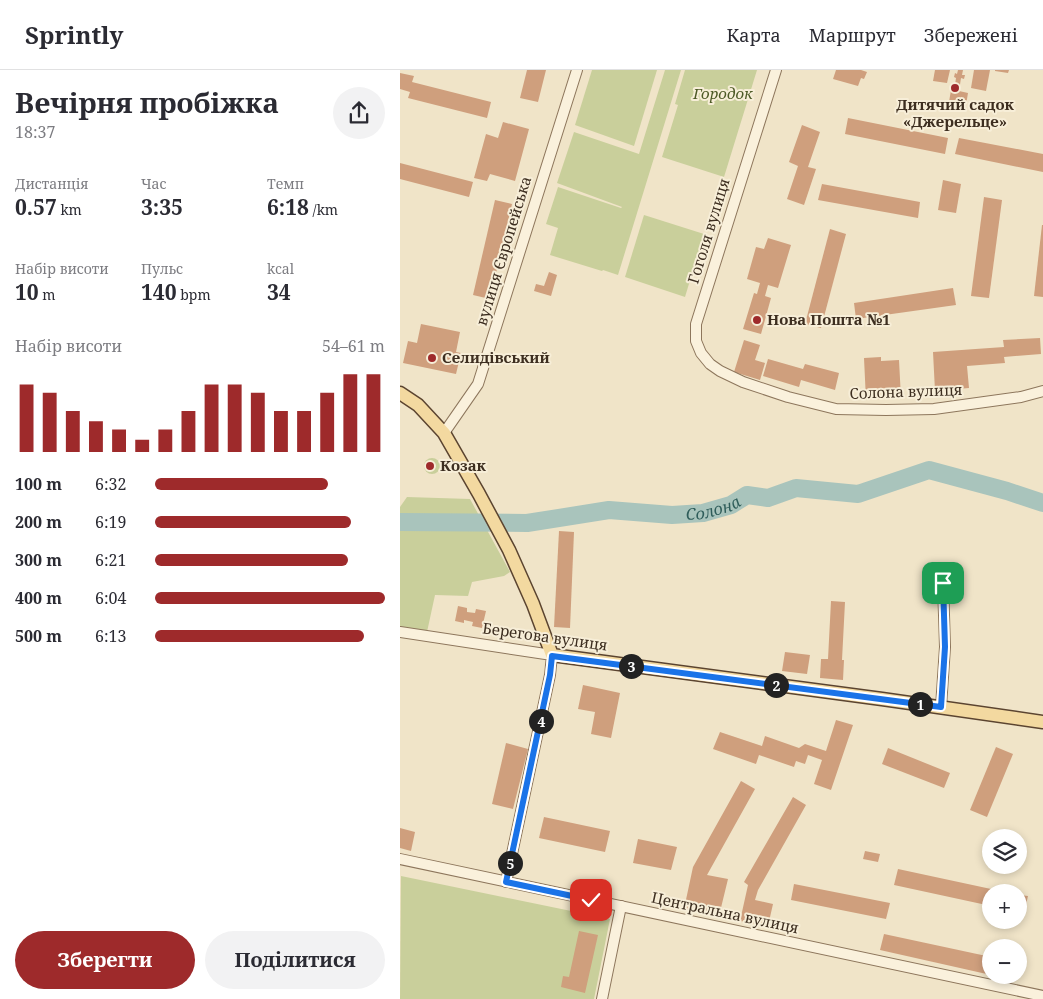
<!DOCTYPE html>
<html lang="uk">
<head>
<meta charset="utf-8">
<style>
  body { margin:0; font-family:"Noto Serif",serif; background:#f2f2f3; color:#2b2b33; height:100vh; display:flex; flex-direction:column; font-size:19px; white-space:nowrap }
  * { box-sizing:border-box; margin:0 }
  p { font-size:16px; color:#7c7c81 }
  .icon { flex:none; width:28px; height:28px; fill:none; stroke:currentColor; stroke-width:2; stroke-linecap:round; stroke-linejoin:round }
  .map { position:relative; flex:1; overflow:hidden }
  .panel { display:flex; flex-direction:column; background:#fff; width:400px }
  .panel>* { flex:none }
  .fabs { position:absolute; left:582px; top:759px; display:grid; gap:10px }
  .fabs a { display:grid; place-items:center; width:45px; height:45px; border-radius:50%; background:#fff; box-shadow:0 2px 8px #0003; font-size:25px }
  .pin { position:absolute; display:grid; place-items:center; width:42px; height:42px; color:#fff; margin:-21px; border-radius:10px; box-shadow:0 2px 8px #0006 }
  .km { position:absolute; width:25px; height:25px; margin:-12px; border-radius:50%; background:#222; color:#fff; font-size:14px; line-height:25px; text-align:center }
  .round { display:grid; place-items:center; flex:none; width:52px; height:52px; border-radius:26px; background:#f2f2f3 }
  .summary { display:flex; align-items:center; justify-content:space-between; height:85px; padding:0 15px }
  h1 { font-size:28px; font-weight:700; line-height:38px }
  .stats { display:grid; grid-template-columns:repeat(3,1fr); gap:8px; height:85px; padding:5px 15px }
  .stats div { display:grid; align-content:center }
  .stats b { font-size:21px; font-weight:700 }
  .stats small { font-size:14px; font-weight:400 }
  .stats p { font-size:14px }
  .chart { height:140px; padding:10px 15px }
  .chart p { display:flex; justify-content:space-between }
  .chart svg { width:100%; height:90px; margin-top:5px; stroke:#9e2a2b; stroke-width:6 }
  .primary-button { display:flex; gap:10px; margin-top:auto; padding:10px 15px }
  .primary-button a { flex:1; height:58px; border-radius:30px; background:#9e2a2b; color:#fff; font-size:20px; font-weight:700; line-height:58px; text-align:center }
  .primary-button a+a { background:#f2f2f3; color:#2b2b33 }
  ul { padding:0 15px; list-style:none; font-size:16px }
  li { display:grid; grid-template-columns:80px 60px 1fr; align-items:center; height:38px }
  li i { height:12px; border-radius:6px; background:#9e2a2b }
  header { display:flex; align-items:center; gap:30px; box-sizing:border-box; height:70px; padding:0 25px; background:#fff; border-bottom:1px solid #e1e1e2 }
  header strong { font-size:24px }
  nav { display:flex; gap:28px; margin-inline-start:auto; font-size:18px }
  main { display:flex; flex:1; min-height:0 }
  .map>svg:first-child { display:block }
  .green { fill:#c9cf9b }
  .lines { fill:none; stroke-linecap:round; stroke-linejoin:round }
  .river { stroke:#a9c4bc; stroke-width:18 }
  .building { fill:#cf9f7d }
  .minor-casing { stroke:#8d765c; stroke-width:12 }
  .major-casing { stroke:#5b4430; stroke-width:15 }
  .minor { stroke:#faf1dc; stroke-width:10 }
  .major { stroke:#f3d9a0; stroke-width:12 }
  .route-casing { stroke:#fff; stroke-width:10 }
  .route { stroke:#1a73e8; stroke-width:6 }
  .poi-dot { fill:#9e2a2b; stroke:#f7eed8; stroke-width:2 }
  .labels { text-anchor:middle; stroke-width:4; stroke-linejoin:round; paint-order:stroke }
  .park-label { font-size:15px; font-style:italic; fill:#4d5a26; stroke:#f7eed8 }
  .poi-label { font-size:15px; font-weight:bold; fill:#3d2e20; stroke:#f7eed8; text-anchor:start }
  .street-label { font-size:15px; fill:#3d2e20; stroke:#f7eed8 }
  .water-label { font-size:16px; font-style:italic; fill:#2f5d5a; stroke:#f7eed8 }
</style>
</head>
<body>
<header>
<strong>Sprintly</strong>
<nav><a>Карта</a><a>Маршрут</a><a>Збережені</a></nav>
</header>
<main>
<section class="panel">
<div class="summary"><div><h1>Вечірня пробіжка</h1><p>18:37</p></div><a class="round"><svg class="icon" aria-label="share" viewBox="0 0 24 24"><path d="M12 15V3M7 8l5-5 5 5M5 13v7h14v-7"/></svg></a></div>
<div class="stats">
<div><p>Дистанція</p><b>0.57<small> km</small></b></div>
<div><p>Час</p><b>3:35</b></div>
<div><p>Темп</p><b>6:18<small> /km</small></b></div>
</div>
<div class="stats">
<div><p>Набір висоти</p><b>10<small> m</small></b></div>
<div><p>Пульс</p><b>140<small> bpm</small></b></div>
<div><p>kcal</p><b>34</b></div>
</div>
<div class="chart"><p><span>Набір висоти</span>54–61 m</p>
<svg viewBox="0 0 160 44" preserveAspectRatio="none"><path d="M5 44V11M15 44V15M25 44V24M35 44V29M45 44V33M55 44V38M65 44V33M75 44V24M85 44V11M95 44V11M105 44V15M115 44V24M125 44V24M135 44V15M145 44V6M155 44V6"/></svg>
</div>
<ul>
<li><b>100 m</b>6:32<i style="width:75%"></i></li>
<li><b>200 m</b>6:19<i style="width:85%"></i></li>
<li><b>300 m</b>6:21<i style="width:84%"></i></li>
<li><b>400 m</b>6:04<i style="width:100%"></i></li>
<li><b>500 m</b>6:13<i style="width:91%"></i></li>
</ul>
<div class="primary-button"><a>Зберегти</a><a>Поділитися</a></div>
</section>
<div class="map">
<svg width="643" height="929" viewBox="0 0 643 929">
  <rect width="100%" height="100%" fill="#f0e4c8"/>
  <g class="green">
    <polygon points="192,0 257,0 234,76 175,55"/>
    <polygon points="265,0 281,0 218,205 203,200 202,201 150,185 158,158 146,154 158,117 221,138 222,137 157,113 174,62 239,84"/>
    <polygon points="285,0 357,0 324,107 262,87 278,35 275,34"/>
    <polygon points="244,145 304,164 285,227 225,207"/>
    <circle cx="32" cy="396" r="8"/>
    <polygon points="7,427 70,429 110,502 104,506 72,512 68,526 35,525 27,562 0,557 0,437"/>
    <polygon points="1,806 210,849 194,929 0,929"/>
  </g>
  <g class="lines">
    <path class="river" id="s1" d="M0,452L127,453L209,440L272,445L303,443L331,435L347,425L368,428L396,418L458,424L529,400L607,421L643,433"/>
  </g>
  <g class="building">
    <polygon points="127,0 146,0 138,32 120,28"/>
    <polygon points="436,0 461,0 467,2 464,9 461,8 458,16 433,9"/>
    <polygon points="535,0 550,0 547,13 533,11"/>
    <polygon points="558,0 563,0 562,5 565,5 564,9 561,8 559,21 568,23 565,41 548,38 552,14 555,15 556,8 554,7 555,3 557,4"/>
    <polygon points="574,0 590,0 586,21 571,18"/>
    <polygon points="595,0 609,0 608,3 595,1"/>
    <polygon points="0,3 14,6 12,12 91,32 87,48 8,28 10,22 0,19"/>
    <polygon points="448,48 548,68 545,84 445,64"/>
    <polygon points="103,52 129,59 115,111 90,104 87,111 74,108 86,64 98,68"/>
    <polygon points="402,55 420,62 408,97 416,99 404,135 387,129 398,96 389,92"/>
    <polygon points="559,68 643,84 643,102 555,84"/>
    <polygon points="0,93 73,112 69,127 0,109"/>
    <polygon points="543,110 561,114 556,143 538,140"/>
    <polygon points="422,114 520,132 518,148 418,130"/>
    <polygon points="584,127 602,130 589,228 571,226"/>
    <polygon points="95,130 112,134 90,229 73,225"/>
    <polygon points="642,155 643,155 643,227 634,226"/>
    <polygon points="430,159 446,164 421,258 405,254"/>
    <polygon points="368,168 391,175 378,218 368,215 365,226 371,228 361,264 343,259 354,223 357,224 360,213 347,209 356,177 364,179"/>
    <polygon points="149,202 157,205 151,226 134,221 136,214 144,216"/>
    <polygon points="553,218 556,235 456,249 454,233"/>
    <polygon points="21,254 60,262 56,282 61,283 56,304 3,293 8,271 17,273"/>
    <polygon points="640,268 641,284 604,287 605,293 567,296 569,318 535,321 533,282 604,277 603,270"/>
    <polygon points="344,270 360,275 355,290 365,293 360,310 334,302"/>
    <polygon points="481,287 481,291 499,290 501,328 466,330 464,288"/>
    <polygon points="368,289 403,299 405,294 439,303 435,320 401,310 399,317 363,306"/>
    <polygon points="159,461 174,462 170,558 154,557"/>
    <polygon points="431,531 445,532 442,590 444,590 443,610 420,608 421,589 428,589"/>
    <polygon points="58,536 67,538 67,542 75,543 76,539 86,541 82,558 72,556 73,552 64,550 64,553 55,551"/>
    <polygon points="385,582 410,585 407,604 382,601"/>
    <polygon points="183,615 220,623 211,668 191,664 195,642 178,639"/>
    <polygon points="436,650 453,655 431,720 414,714 422,690 408,685 405,694 396,691 394,697 359,685 356,694 313,679 320,662 362,676 365,666 399,678 405,674 426,681"/>
    <polygon points="106,673 128,679 113,739 92,734"/>
    <polygon points="596,677 613,684 587,747 570,740"/>
    <polygon points="488,678 550,703 544,718 482,694"/>
    <polygon points="341,711 355,719 307,805 328,809 319,846 284,839 293,797"/>
    <polygon points="393,727 406,735 358,820 355,830 373,834 368,856 340,851 348,815 344,812"/>
    <polygon points="144,747 210,761 205,782 139,768"/>
    <polygon points="0,758 15,762 11,781 0,778"/>
    <polygon points="238,769 277,777 271,800 233,793"/>
    <polygon points="619,776 626,778 622,795 619,795"/>
    <polygon points="465,781 480,784 478,792 463,789"/>
    <polygon points="498,799 605,822 591,822 591,836 494,815"/>
    <polygon points="394,814 490,833 486,849 391,830"/>
    <polygon points="619,825 628,826 624,843 619,841"/>
    <polygon points="179,861 198,865 185,923 161,917 163,906 169,907"/>
    <polygon points="484,864 591,887 591,905 480,880"/>
    <polygon points="596,905 611,905 610,909"/>
  </g>
  <g class="lines">
    <defs>
      <g id="minor">
        <polyline points="376,0 296,254 296,271 301,283 310,294 320,301 343,312 388,327 436,339 486,340 534,339 621,327 643,321"/>
        <polyline points="44,363 78,314 177,0"/>
        <polyline points="0,562 152,585 150,605 106,812"/>
        <polyline points="541,637 545,577 543,513"/>
        <polyline points="0,789 643,926"/>
        <polyline points="202,929 221,836"/>
      </g>
      <polyline id="major" points="0,323 18,335 44,363 79,424 109,480 133,534 152,585 482,629 643,652"/>
    </defs>
    <use href="#minor" class="minor-casing"/>
    <use href="#major" class="major-casing"/>
    <use href="#minor" class="minor"/>
    <use href="#major" class="major"/>
  </g>
  <g class="lines">
    <defs>
      <polyline id="route" points="191,830 106,812 150,605 152,586 541,637 545,577 543,513"/>
    </defs>
    <use href="#route" class="route-casing"/>
    <use href="#route" class="route"/>
  </g>
  <g class="poi-dot">
    <circle cx="555" cy="18" r="5"/>
    <circle cx="357" cy="250" r="5"/>
    <circle cx="32" cy="288" r="5"/>
    <circle cx="30" cy="396" r="5"/>
  </g>
  <g class="labels">
    <g class="park-label">
      <text x="323" y="29">Городок</text>
    </g>
    <g class="poi-label">
      <text x="555" y="40" text-anchor="middle">Дитячий садок<tspan x="555" dy="17">«Джерельце»</tspan></text>
      <text x="367" y="255">Нова Пошта №1</text>
      <text x="42" y="293">Селидівський</text>
      <text x="40" y="401">Козак</text>
    </g>
    <g class="street-label">
      <text transform="translate(309 161) rotate(-73)" y="5">Гоголя вулиця</text>
      <text transform="translate(104 181) rotate(-73)" y="5">вулиця Європейська</text>
      <text transform="translate(506 322) rotate(-2)" y="5">Солона вулиця</text>
      <text transform="translate(145 567) rotate(8)" y="5">Берегова вулиця</text>
      <text transform="translate(325 843) rotate(12)" y="5">Центральна вулиця</text>
    </g>
    <g class="water-label">
      <text dy="6" stroke="none"><textPath href="#s1" startOffset="315">Солона</textPath></text>
    </g>
  </g>
</svg>
<div class="fabs">
<a><svg class="icon" aria-label="layers" viewBox="0 0 24 24"><path d="M12 4l9 5-9 5-9-5zM3 14l9 5 9-5"/></svg></a>
<a>+</a>
<a>−</a>
</div>
<div class="pin" style="left:543px;top:513px;background:#1e9e55"><svg class="icon" aria-label="arrive" viewBox="0 0 24 24"><path d="M6 21V4h12l-3 4 3 4H6"/></svg></div>
<div class="pin" style="left:191px;top:830px;background:#d93025"><svg class="icon" aria-label="check" viewBox="0 0 24 24"><path d="M5 12l5 5 9-10"/></svg></div>
<b class="km" style="left:520px;top:634px">1</b>
<b class="km" style="left:376px;top:615px">2</b>
<b class="km" style="left:231px;top:596px">3</b>
<b class="km" style="left:141px;top:651px">4</b>
<b class="km" style="left:110px;top:793px">5</b>
</div>
</main>
</body>
</html>
